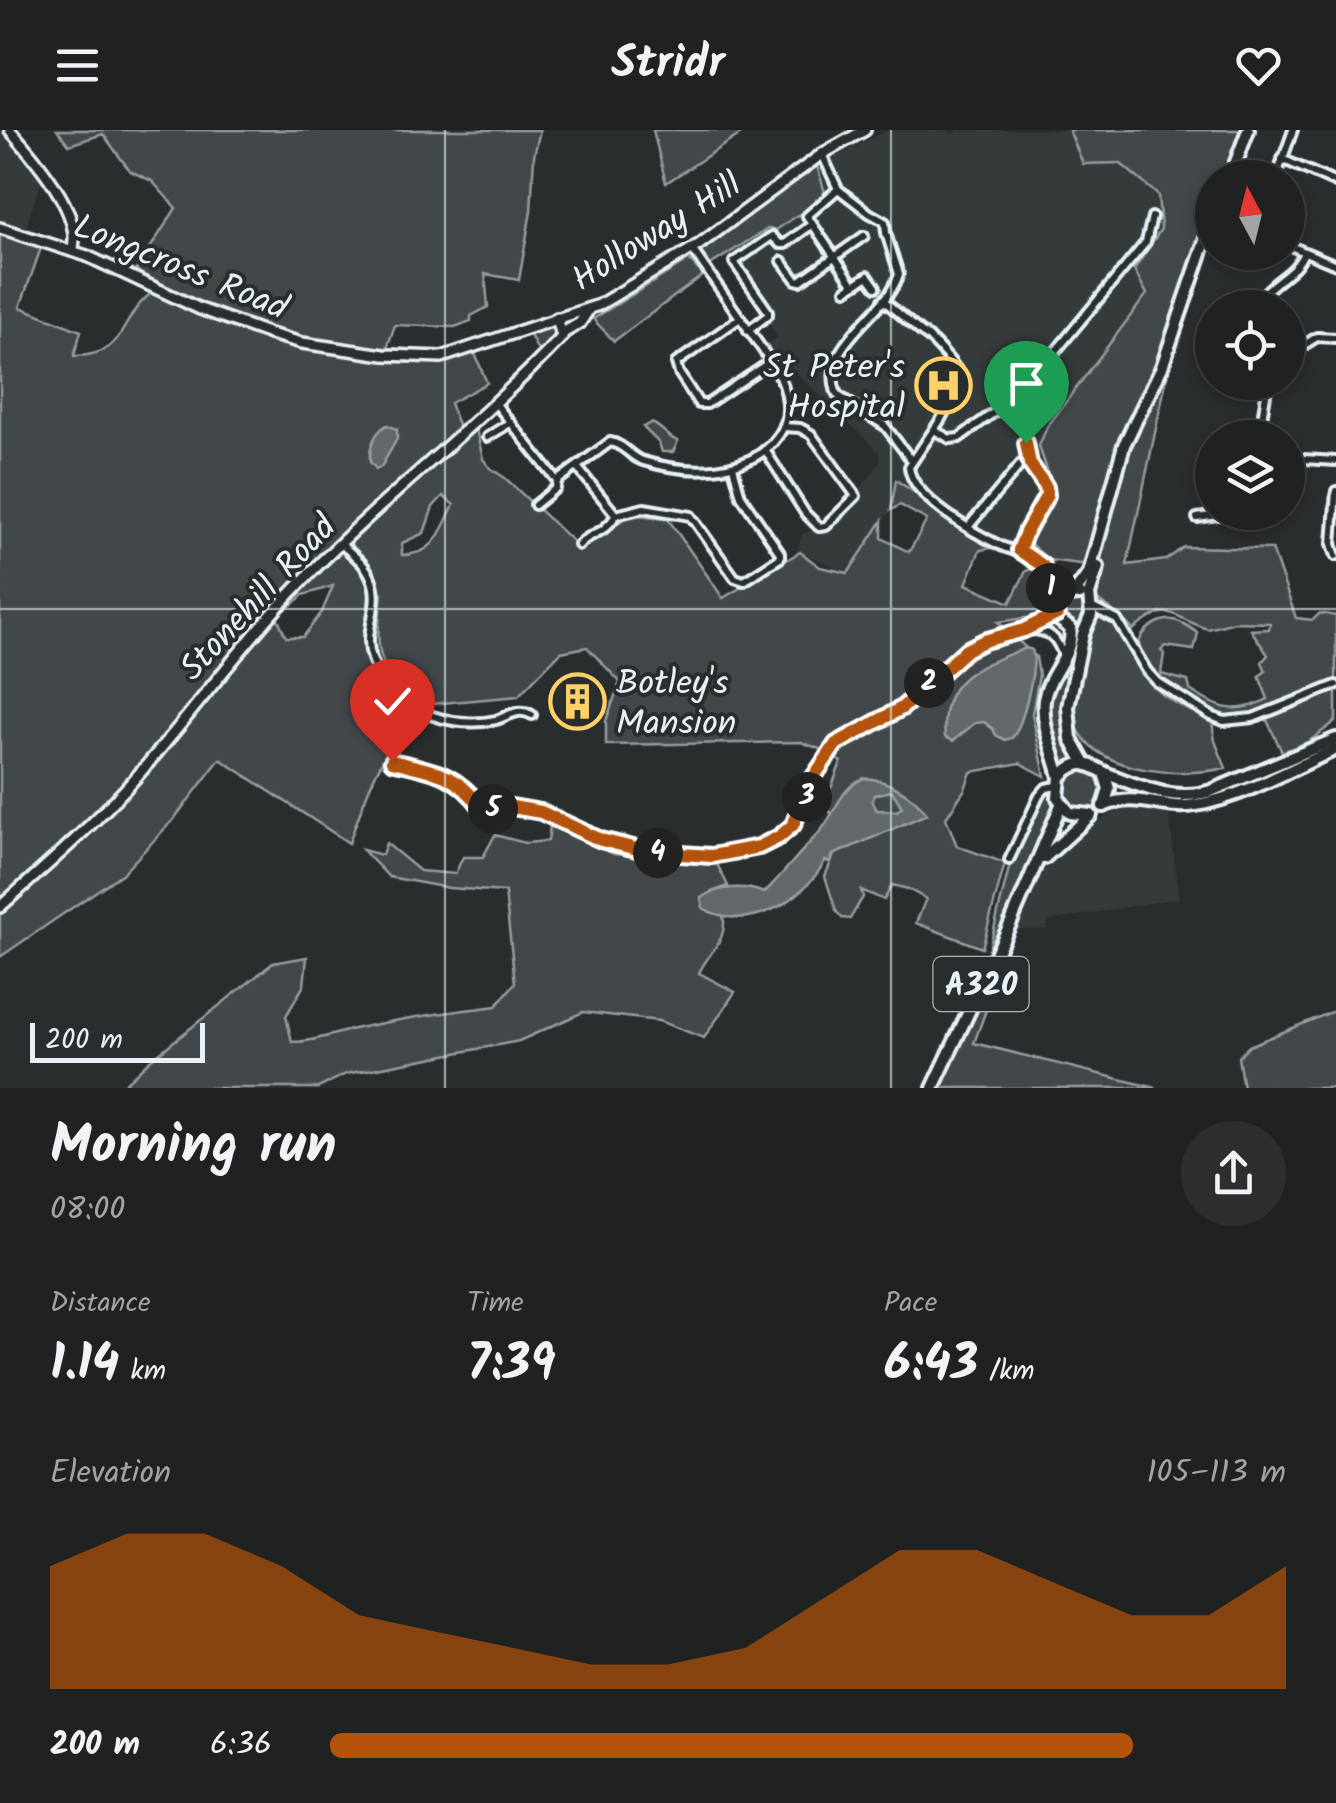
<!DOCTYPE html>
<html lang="en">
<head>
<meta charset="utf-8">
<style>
  body { margin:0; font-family:Kalam,sans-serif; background:#2d2f2f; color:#f1f3f6; height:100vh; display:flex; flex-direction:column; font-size:38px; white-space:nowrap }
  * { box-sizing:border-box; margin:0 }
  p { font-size:32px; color:#a2a4a5 }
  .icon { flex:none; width:55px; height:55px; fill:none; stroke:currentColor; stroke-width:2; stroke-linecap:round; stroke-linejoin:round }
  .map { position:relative; height:958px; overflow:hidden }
  .sheet { display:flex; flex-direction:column; background:#202222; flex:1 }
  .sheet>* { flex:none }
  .needle { width:65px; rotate:353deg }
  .tools { position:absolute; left:1195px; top:30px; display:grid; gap:20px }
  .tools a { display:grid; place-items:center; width:110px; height:110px; border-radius:50%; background:#202222; box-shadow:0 5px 15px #0003,0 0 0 2px #3d3f40; font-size:50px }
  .scale { position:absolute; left:30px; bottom:25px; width:175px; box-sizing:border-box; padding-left:10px; border:5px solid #e8f1f8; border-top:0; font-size:28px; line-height:35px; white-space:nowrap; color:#e8f1f8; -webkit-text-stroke:8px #2a2d2e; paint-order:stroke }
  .pin { position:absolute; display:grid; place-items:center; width:85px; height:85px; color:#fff; margin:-102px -42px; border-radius:50% 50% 50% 0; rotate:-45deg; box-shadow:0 0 10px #0007 }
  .pin .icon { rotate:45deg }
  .km { position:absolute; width:50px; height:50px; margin:-25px; border-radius:50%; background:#222; color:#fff; font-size:28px; line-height:50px; text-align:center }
  .round { display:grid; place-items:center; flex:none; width:105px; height:105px; border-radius:52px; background:#2d2f2f }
  .overview { display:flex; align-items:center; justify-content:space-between; height:170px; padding:0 50px }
  h1 { font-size:55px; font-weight:700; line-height:75px }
  .stats { display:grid; grid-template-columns:repeat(3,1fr); gap:15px; height:170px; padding:10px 50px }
  .stats div { display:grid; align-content:center }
  .stats b { font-size:50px; font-weight:700 }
  .stats small { font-size:28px; font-weight:400 }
  .stats p { font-size:28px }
  .chart { height:280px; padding:20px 50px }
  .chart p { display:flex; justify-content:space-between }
  .chart svg { width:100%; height:180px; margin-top:10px; fill:#b45309; opacity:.7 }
  ul { padding:0 50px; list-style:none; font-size:32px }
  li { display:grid; grid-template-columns:160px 120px 1fr; align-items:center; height:75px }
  li i { height:25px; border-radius:12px; background:#b45309 }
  header { display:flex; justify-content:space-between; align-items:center; height:130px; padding:0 50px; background:#202222; font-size:45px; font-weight:700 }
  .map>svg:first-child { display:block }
  .built { fill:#363a3b }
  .green { fill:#424648; stroke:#959ca0; stroke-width:2.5; fill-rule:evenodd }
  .water { fill:#63686b; stroke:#989fa3; stroke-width:2.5; fill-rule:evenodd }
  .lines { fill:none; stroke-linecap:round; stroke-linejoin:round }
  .minor-casing { stroke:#e8f1f8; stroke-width:14 }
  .tertiary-casing { stroke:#e8f1f8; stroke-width:16 }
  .secondary-casing { stroke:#e8f1f8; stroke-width:16 }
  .primary-casing { stroke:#e8f1f8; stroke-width:18 }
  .minor { stroke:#2a2d2e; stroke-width:6 }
  .tertiary { stroke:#2a2d2e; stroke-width:9 }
  .secondary { stroke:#2a2d2e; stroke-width:9 }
  .primary { stroke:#2a2d2e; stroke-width:10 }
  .route-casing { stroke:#fff; stroke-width:20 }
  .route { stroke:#b45309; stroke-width:12 }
  .grid { fill:none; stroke:#e8f1f8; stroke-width:2.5; stroke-opacity:0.55 }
  .labels { text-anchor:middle; stroke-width:8; stroke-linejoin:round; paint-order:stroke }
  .shield { fill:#2a2d2e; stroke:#afb6bb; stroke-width:2.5 }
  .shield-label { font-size:32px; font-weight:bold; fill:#e8f1f8 }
  .street-label { font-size:35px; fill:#e8f1f8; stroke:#2a2d2e }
  .poi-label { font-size:35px; fill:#e8f1f8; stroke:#2a2d2e; text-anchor:end }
</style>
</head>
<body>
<header><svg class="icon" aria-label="menu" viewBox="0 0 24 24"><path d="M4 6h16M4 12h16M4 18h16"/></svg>Stridr<svg class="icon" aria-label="heart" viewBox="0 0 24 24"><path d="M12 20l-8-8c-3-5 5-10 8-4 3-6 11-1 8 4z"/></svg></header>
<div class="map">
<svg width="1336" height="958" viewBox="0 0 1336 958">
  <rect width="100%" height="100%" fill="#2a2d2e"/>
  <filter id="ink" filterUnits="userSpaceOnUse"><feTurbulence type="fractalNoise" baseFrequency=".01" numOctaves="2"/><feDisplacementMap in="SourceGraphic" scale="20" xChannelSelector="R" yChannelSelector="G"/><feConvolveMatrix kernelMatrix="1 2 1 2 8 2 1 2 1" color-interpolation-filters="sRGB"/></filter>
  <g filter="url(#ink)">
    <g class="built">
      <polygon points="0,0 7,0 13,7 41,52 24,102 0,93"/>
      <polygon points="888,0 946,0 954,4 957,0 1069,0 1083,34 1120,33 1158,65 1161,100 1134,140 1147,163 1047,297 1039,316 1054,361 1019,421 996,417 897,351 891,380 848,443 800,422 798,418 802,404 835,393 880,333 879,322 767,215 778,207 724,126 825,66 817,36"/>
      <polygon points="1127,677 1169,685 1179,768 1048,791 1047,799 1013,800 1048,729 1064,712 1109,685"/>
    </g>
    <g class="green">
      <path d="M57,0H540L534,26L531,81L519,150L485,144L488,177L471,186V191L455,197L395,195L387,218L437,221L471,214L487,253L450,273L460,301L476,299L483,329L490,338L505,348L581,419L631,384L668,389L723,468L800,422L820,437L848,443L882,391V408L909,422L927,390L900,375L891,380L896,350L996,417L980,420L966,454L1010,473L1026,441L1034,438L1041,448L1046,485L998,492L1036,527L1039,545L1032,584L1045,646L1020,633L971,642L965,659L946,688L957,716L1005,733L982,818L916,793L926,769L908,759L892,755L884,770L861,760L863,767L850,789L842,788L836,781L825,746L834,725L863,710L824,677L841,632L823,620L801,612L606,615V591L620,552L587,517L561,522L518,566L420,575C374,532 375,525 382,464L372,461C363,519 364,546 414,583C407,598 396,609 387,623C370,651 360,683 349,713L220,629L174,689L123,743L0,827V103L42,115L20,177L81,201L74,226C114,225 116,210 135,180C141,171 150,164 159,156L136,140L176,78L152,51L130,41L103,4L69,15ZM443,366L454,375C440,401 436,425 402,425V413L424,403L433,377ZM333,456L322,482L303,507H286L277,487L303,465Z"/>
      <polygon points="653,0 747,0 666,53"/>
      <path d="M1069,0H1252L1235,47L1212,48V114L1196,152L1170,232L1127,435L1166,430L1184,417L1272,419L1296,488L1313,490L1320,483L1336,486V591L1308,612L1282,622L1265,586L1270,577C1255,583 1240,589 1224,587C1200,584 1144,544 1139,520C1136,501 1162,485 1177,491C1184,493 1192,499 1198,503L1194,520L1165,516L1161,521L1164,523L1161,544L1188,551L1190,560C1219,580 1236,585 1268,569L1259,546L1266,541L1262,532L1268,525L1251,500L1269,499L1270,493L1235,492L1208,499C1170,488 1173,468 1133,500L1121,487L1096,469L1104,437L1049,430L1027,411L1054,361L1039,316L1047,297L1147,164L1134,140L1161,99L1158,65L1120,33L1083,34Z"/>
      <polygon points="817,36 826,66 776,100 769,98 710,135 700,123 702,118"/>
      <polygon points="689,130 703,145 614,211 593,189"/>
      <polygon points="550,194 557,196 557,208 540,225 528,201"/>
      <path d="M651,293C663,297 666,307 678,311L673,322H662L659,313L643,297Z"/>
      <circle cx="1075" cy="481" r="13"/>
      <path d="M1103,487C1134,499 1137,544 1162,564C1176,575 1196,583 1212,592L1215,611L1226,638C1184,647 1106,645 1080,603C1069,587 1079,559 1083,542C1086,524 1085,503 1095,488Z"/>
      <path d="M1076,502H1080C1070,544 1050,594 1078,632L1061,641C1053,612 1042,584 1054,554C1061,535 1076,523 1076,502Z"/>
      <circle cx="1083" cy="660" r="21"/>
      <polygon points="1049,663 1055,674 1055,683 1028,735 993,821 990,815 1010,734 1039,674"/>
      <path d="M550,696L614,724L717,734L728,756L709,763L710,782L723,785C729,810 708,822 699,843L735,862L704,908L659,891L583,882L519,911L346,944L318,958H120L149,931L273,833L307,827L304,855L286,886L292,912C313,912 333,904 354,899C401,888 449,882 496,876L515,853L505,762L449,758L389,747L363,720L382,725L386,713L420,741L455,744L463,727H483L495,705L525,713L548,711Z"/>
      <polygon points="1002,822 1006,825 974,913 1156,958 940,958"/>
      <polygon points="1336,880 1336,958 1243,958 1238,927 1249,916"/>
    </g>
    <g class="water">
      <path d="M387,295L397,299V309L381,337L376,339L370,332C369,318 374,302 387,295Z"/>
      <path d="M1026,518L1032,520C1038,533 1023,596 1012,608L1005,610L996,605L993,599L984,592L975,593L953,611L945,607C938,548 979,536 1026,518Z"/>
      <path d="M864,648C887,649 915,666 927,684L833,725L830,732L825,731C803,771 748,805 703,778L701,768C718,756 745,755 764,763C783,744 800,722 819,703C835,685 840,657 864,648ZM892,661L902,677L897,681L877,680L872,671L874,665Z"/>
    </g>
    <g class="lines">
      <defs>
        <g id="minor">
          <path d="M822,24L838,59L869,83L885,92L886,103L899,144C886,187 817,213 837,265L885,296L912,331"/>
          <polyline points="1282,29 1336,53"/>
          <polyline points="1276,48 1293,0"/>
          <polyline points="838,59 807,86 853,154"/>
          <polyline points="1288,115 1336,135"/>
          <polyline points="782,131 796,150 800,151 864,106"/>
          <polyline points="846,160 868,146 876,157"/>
          <path d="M883,170L922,203C931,207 959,239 962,249L941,289L909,337C912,368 974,403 1001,416C1013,421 1026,423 1037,430C1051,439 1053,456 1067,465"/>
          <path d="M1256,178C1266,151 1295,147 1304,122"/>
          <polyline points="740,188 676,233 679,243 699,274 707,274 770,232"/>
          <polyline points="748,201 768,185 768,181 734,132 772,106 780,114 785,114 811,95"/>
          <polyline points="1288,225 1317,207 1336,208"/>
          <path d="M496,274L557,351L610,312C624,314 630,327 643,331C687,344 750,347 779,305C793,285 787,259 776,239L692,119"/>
          <polyline points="934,300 950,309 959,308 1022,262 1146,112 1152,87"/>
          <polyline points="487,307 510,293"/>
          <polyline points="1259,308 1268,252"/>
          <polyline points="765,320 805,383 819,397 826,396 856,366 811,304 800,298 784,297"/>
          <polyline points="1288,328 1336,331"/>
          <polyline points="577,337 616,385 644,378 691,386 735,448 744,451 780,428 780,423 741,366 733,337"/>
          <polyline points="1336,361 1332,414 1336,426"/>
          <polyline points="535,375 556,358 557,351"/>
          <polyline points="1197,388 1238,382"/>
          <polyline points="968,397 1021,334 1030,334"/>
          <path d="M341,414C352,424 366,434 371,448C380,469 370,488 369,509C368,538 391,562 414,577C436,591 470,596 496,590C509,586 518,577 532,585"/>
          <path d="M579,415C590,402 603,406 616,385"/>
          <polyline points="1019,421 1026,402 1047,365 1046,357 1030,334 1026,313"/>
          <polyline points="1044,437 1057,477"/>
          <polyline points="1091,477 1117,490 1147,541 1157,552 1211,586 1224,591 1253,588 1336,555"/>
          <path d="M1030,500C1050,500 1057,508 1063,526"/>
          <path d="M391,631C433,641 455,642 482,678L512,677L541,683L601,710L649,722L711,726L759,717L779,707L793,695L813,648L826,625L836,615L901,577L966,521L984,511L1025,500L1057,484"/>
          <polyline points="1009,730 1039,666 1046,658 1057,656"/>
        </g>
        <g id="tertiary">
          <path d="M10,0C33,26 85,85 72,121"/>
          <polyline points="563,203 580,193 589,179"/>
          <path d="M0,777C47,735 96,693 138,645C190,586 236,522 290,464C375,373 476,298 562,207L557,188"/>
        </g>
        <polyline id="secondary" points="0,98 87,126 200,179 270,204 302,213 384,225 442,227 599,175 700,114 822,24 865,0"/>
        <g id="primary">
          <polyline points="1230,48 1248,0"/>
          <polyline points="1074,463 1089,443 1124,315 1162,237 1212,91"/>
          <polyline points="1070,498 1058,489 1057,477 1067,465 1080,464"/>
          <polyline points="1085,634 1071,609 1068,577 1083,504 1091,485 1089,464 1098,437"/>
          <path d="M1060,647C1054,622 1041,596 1044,570C1048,543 1075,524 1070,498"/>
          <path d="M1103,676C1139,661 1161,681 1196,675C1241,668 1294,638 1336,619"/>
          <polyline points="1104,676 1109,659 1104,643"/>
          <path d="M1091,685L1070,683L1058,668L1060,647C1065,641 1071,636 1080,634C1091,633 1099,641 1110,645C1144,658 1175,672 1211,661L1336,609"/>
          <polyline points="1044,728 1090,686"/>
          <polyline points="933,958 1012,790 1061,675"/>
        </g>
      </defs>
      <use href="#minor" class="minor-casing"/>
      <use href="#tertiary" class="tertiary-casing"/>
      <use href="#secondary" class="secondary-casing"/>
      <use href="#primary" class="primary-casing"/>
      <use href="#minor" class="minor"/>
      <use href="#tertiary" class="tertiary"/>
      <use href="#secondary" class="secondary"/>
      <use href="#primary" class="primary"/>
    </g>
  </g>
  <g class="lines" filter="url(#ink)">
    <defs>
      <path id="route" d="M392,631C433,641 455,642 482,678L512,677L541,682L601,710L649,722L712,726L759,717L779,707L793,695L813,648L836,614L902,578L966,520L984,511L1024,500L1057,484L1043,436L1019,420L1026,402L1047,365L1046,357L1030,334L1026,313"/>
    </defs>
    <use href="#route" class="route-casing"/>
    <use href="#route" class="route"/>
  </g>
  <path class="grid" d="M445,0V958M891,0V958M0,479H1336"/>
  <defs>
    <symbol id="hospital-ring" viewBox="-11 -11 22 22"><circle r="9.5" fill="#2a2d2e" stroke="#ffd166" stroke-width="1.5"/><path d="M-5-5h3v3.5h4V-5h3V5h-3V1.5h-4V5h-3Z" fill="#ffd166"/></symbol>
    <symbol id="building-ring" viewBox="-11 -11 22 22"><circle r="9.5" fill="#2a2d2e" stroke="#ffd166" stroke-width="1.5"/><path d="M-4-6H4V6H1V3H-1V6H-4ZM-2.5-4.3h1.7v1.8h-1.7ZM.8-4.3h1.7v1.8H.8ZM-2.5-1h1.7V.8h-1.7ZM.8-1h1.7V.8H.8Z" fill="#ffd166"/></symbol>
  </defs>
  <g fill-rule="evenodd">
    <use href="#hospital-ring" x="912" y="224" width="63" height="63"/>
    <use href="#building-ring" x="546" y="540" width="63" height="63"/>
  </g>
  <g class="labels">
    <rect class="shield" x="933.5" y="827" width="95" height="54" rx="8"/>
    <g class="shield-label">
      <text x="981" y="865">A320</text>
    </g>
    <g class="street-label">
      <text transform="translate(656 101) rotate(-32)" y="12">Holloway Hill</text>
      <text transform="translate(181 136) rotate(22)" y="12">Longcross Road</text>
      <text transform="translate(257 467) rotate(-47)" y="12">Stonehill Road</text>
    </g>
    <g class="poi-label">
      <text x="905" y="248">St Peter's<tspan x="905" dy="40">Hospital</tspan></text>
      <text x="616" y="564" text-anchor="start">Botley's<tspan x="616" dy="40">Mansion</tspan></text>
    </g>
  </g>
</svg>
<div class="tools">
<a><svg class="needle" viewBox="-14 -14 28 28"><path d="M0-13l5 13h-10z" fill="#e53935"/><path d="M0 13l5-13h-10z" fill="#a2a4a5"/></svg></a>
<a><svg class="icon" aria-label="locate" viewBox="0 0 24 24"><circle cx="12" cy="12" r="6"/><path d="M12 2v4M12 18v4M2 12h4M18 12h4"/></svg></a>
<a><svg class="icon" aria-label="layers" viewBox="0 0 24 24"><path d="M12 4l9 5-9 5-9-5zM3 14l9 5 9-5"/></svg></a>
</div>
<div class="scale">200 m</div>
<div class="pin" style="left:1026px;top:313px;background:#1e9e55"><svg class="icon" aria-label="arrive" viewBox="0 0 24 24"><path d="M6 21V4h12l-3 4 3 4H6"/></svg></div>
<div class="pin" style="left:392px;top:631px;background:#d93025"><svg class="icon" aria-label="check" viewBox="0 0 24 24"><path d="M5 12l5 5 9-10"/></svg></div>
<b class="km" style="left:1051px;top:458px">1</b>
<b class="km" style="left:929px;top:553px">2</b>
<b class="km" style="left:807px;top:667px">3</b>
<b class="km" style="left:658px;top:723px">4</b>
<b class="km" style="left:493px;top:679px">5</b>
</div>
<section class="sheet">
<div class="overview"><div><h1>Morning run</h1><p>08:00</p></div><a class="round"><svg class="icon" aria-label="share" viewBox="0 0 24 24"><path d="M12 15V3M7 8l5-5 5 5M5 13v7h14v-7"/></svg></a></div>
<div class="stats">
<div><p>Distance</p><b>1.14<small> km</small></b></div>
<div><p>Time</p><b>7:39</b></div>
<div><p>Pace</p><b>6:43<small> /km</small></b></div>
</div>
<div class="chart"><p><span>Elevation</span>105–113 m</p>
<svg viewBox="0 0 160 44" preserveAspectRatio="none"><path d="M0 44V14L10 6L20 6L30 14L40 26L50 30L60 34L70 38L80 38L90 34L100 22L110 10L120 10L130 18L140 26L150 26L160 14V44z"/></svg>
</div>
<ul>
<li><b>200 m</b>6:36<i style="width:84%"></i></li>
</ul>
</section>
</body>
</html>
